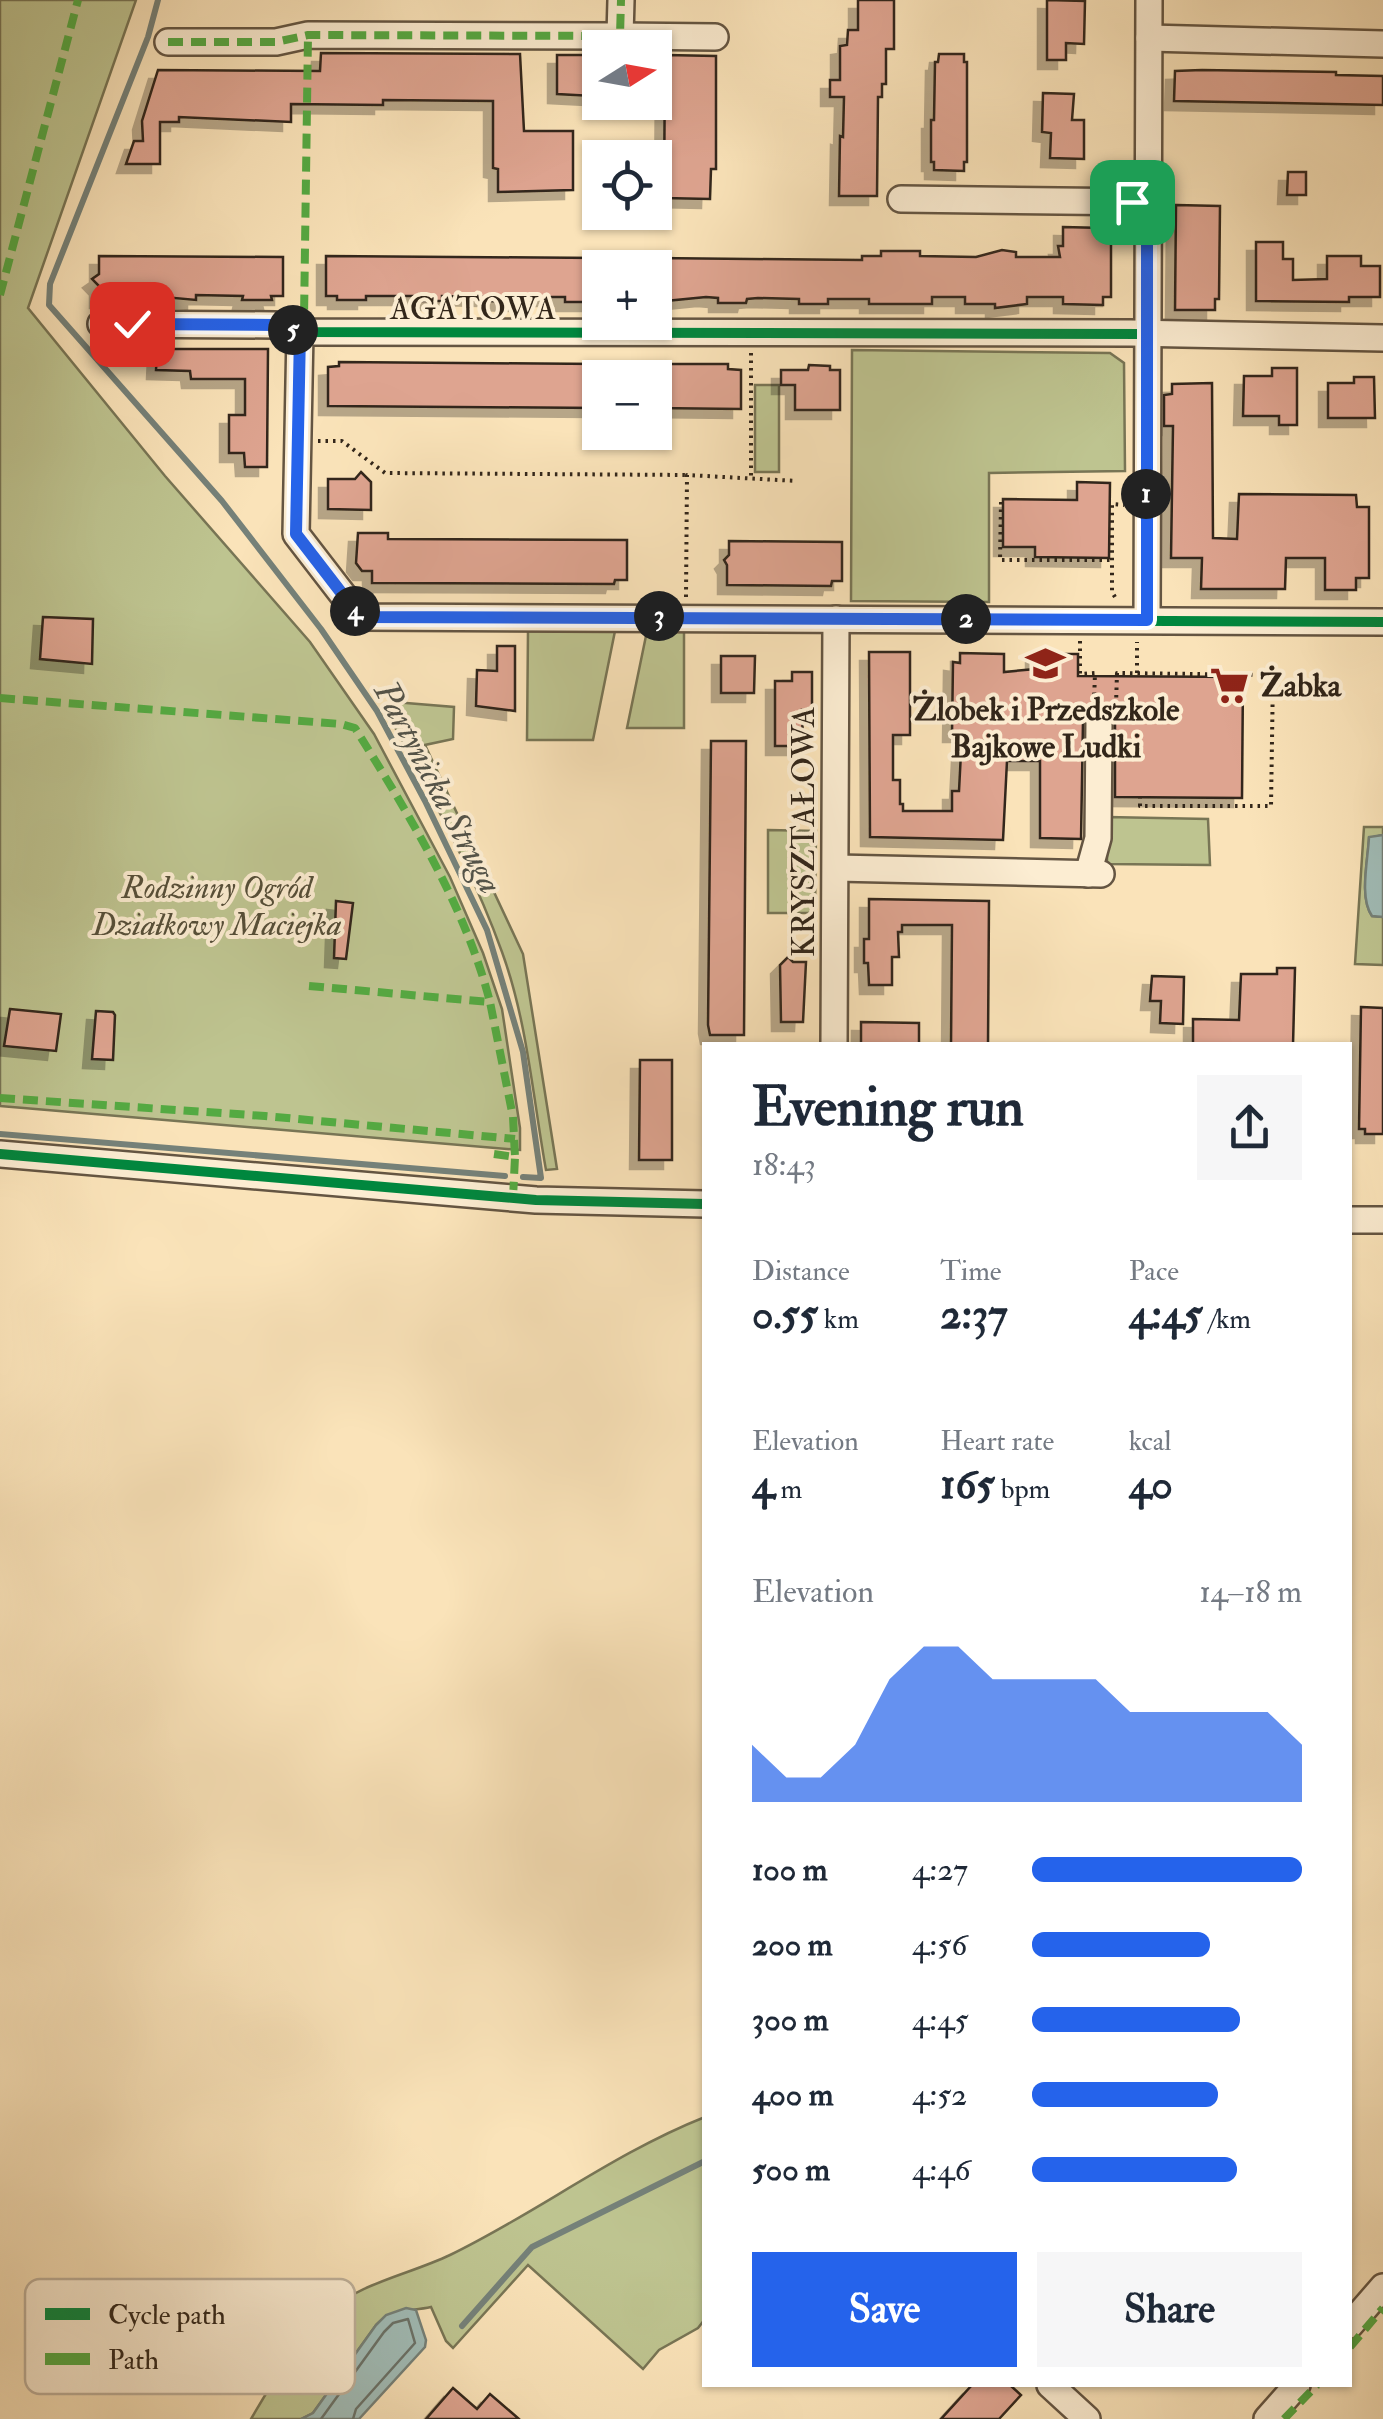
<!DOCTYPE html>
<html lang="en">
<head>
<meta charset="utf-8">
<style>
  body { margin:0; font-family:"IM FELL Double Pica",serif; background:#f6f6f7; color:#1f2937; height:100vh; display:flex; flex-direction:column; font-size:38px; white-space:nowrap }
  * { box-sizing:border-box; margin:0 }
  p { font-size:32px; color:#747a83 }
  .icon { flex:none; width:55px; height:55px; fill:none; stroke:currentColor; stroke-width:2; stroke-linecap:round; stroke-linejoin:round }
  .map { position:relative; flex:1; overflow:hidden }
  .side { position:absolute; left:702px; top:1042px; width:650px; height:1345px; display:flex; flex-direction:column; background:#fff; border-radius:0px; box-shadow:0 2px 8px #0004 }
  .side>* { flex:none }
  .needle { width:65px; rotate:79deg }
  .buttons { position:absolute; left:582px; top:30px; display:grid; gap:20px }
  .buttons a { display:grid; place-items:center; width:90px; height:90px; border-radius:0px; background:#fff; box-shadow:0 2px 8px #0004; font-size:50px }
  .pin { position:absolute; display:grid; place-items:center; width:85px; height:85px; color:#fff; margin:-42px; border-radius:20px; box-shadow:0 5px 15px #0006 }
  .km { position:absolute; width:50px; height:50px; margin:-25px; border-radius:50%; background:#222; color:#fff; font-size:28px; line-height:50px; text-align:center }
  .round { display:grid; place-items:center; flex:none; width:105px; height:105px; border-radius:0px; background:#f6f6f7 }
  .head { display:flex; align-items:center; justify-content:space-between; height:170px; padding:0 50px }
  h1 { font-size:55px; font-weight:700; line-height:75px }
  .figures { display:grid; grid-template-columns:repeat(3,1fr); gap:15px; height:170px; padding:10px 50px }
  .figures div { display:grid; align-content:center }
  .figures b { font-size:42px; font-weight:700 }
  .figures small { font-size:28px; font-weight:400 }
  .figures p { font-size:28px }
  .chart { height:280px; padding:20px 50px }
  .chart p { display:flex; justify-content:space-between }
  .chart svg { width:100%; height:180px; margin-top:10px; fill:#2563eb; opacity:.7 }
  .button { display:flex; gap:20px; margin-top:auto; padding:20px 50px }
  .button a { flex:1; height:115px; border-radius:0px; background:#2563eb; color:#fff; font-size:40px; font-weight:700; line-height:115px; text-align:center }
  .button a+a { background:#f6f6f7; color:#1f2937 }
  ul { padding:0 50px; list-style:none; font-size:32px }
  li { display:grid; grid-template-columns:160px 120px 1fr; align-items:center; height:75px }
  li i { height:25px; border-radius:12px; background:#2563eb }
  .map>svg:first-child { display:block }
  .green { fill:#bec490; stroke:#787555; stroke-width:2.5 }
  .water { fill:#a1bdb8; stroke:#758179; stroke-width:2.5 }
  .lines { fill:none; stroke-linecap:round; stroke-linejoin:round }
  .shore { stroke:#6a7269; stroke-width:2.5 }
  .stream { stroke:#758179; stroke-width:6 }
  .building { fill:#dea490; stroke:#32261a; stroke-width:2.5; filter:url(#shadow) }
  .minor-casing { stroke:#645542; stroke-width:30 }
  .path { stroke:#32261a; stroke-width:4; stroke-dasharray:2.5 5; stroke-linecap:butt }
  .minor { stroke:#fcedd2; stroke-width:25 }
  .quiet { stroke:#54aa42; stroke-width:8; stroke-dasharray:15 8; stroke-linecap:butt }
  .cycleway-casing { stroke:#fcedd2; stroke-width:16 }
  .cycleway { stroke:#00873e; stroke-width:10 }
  .route-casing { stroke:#fff; stroke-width:20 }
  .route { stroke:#2563eb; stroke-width:12 }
  .labels { text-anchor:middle; stroke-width:8; stroke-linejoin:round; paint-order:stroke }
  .street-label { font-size:32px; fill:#32261a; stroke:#fcedd2 }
  .poi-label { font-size:32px; font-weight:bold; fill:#32261a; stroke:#fcedd2; text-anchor:start }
  .park-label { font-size:32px; font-style:italic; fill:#554e38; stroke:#fcedd2 }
  .water-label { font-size:35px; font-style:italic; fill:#535349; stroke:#fcedd2 }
  .key { fill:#fcedd2; stroke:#bfb19b; stroke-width:2.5 }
  .key-label { font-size:28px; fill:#32261a }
</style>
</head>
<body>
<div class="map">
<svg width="1383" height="2419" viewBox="0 0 1383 2419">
  <defs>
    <filter id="shadow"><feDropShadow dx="-9" dy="9" stdDeviation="0" flood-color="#0004"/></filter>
  </defs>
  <rect width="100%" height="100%" fill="#fae3b9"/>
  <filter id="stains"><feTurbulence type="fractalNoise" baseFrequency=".002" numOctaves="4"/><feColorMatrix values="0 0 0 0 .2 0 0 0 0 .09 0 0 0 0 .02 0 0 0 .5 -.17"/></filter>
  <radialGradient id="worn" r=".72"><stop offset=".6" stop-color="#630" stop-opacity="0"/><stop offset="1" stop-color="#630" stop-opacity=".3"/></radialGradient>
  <g class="green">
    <polygon points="0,0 136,0 28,308 165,476 310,642 374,734 450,877 483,953 502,1009 520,1128 520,1150 0,1106"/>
    <polygon points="852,350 1110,353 1124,363 1125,471 989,473 989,602 851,601"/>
    <rect x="755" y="385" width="24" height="87"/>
    <polygon points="528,631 615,631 593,740 527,740"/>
    <polygon points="647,631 684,631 684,728 627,728"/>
    <path d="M394,702L454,707L453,739L425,745L523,954L557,1169L546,1170C533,1098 527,1020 502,952C472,868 427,789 386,710Z"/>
    <polygon points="1107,817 1208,819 1210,865 1107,864"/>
    <path d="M1364,827H1383V835L1369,838C1368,860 1359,897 1372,916L1383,917V965L1355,964Z"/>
    <polygon points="768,830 816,831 815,913 768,913"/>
    <path d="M705,2117V2319L698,2328L659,2350L643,2369L528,2265L453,2348L446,2341L431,2307C409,2312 394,2307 376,2325L313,2413L301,2419H251C270,2387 298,2337 326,2313C362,2282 408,2275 450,2255C537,2213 614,2153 705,2117Z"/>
  </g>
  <g class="water">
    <path d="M1383,835V917L1372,916C1359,898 1368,860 1369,837Z"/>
    <polygon points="406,2308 416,2310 426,2340 425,2347 359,2419 301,2419 313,2413 376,2325 386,2315"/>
  </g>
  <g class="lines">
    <polyline class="shore" points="321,2419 384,2332 393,2323 408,2319 415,2343 356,2409 353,2419"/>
    <g class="stream">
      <polyline points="158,0 148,37 50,284 49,305 222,501 321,629 377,711 425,801 487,930 523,1052 541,1178 523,1177"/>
      <polyline points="0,1134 505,1176"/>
      <polyline points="462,2326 532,2247 705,2161"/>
    </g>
  </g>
  <g class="building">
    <polygon points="858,0 894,0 894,49 886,49 886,84 882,84 882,97 878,97 877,196 839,196 840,136 843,137 844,97 830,97 830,80 840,80 840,46 847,45 848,30 858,30"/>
    <polygon points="1047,0 1085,1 1084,44 1066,43 1066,60 1047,60"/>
    <polygon points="321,53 520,54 524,131 573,131 573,190 498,192 498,169 493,168 493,101 383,100 383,105 291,104 291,122 179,117 179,122 160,122 160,164 126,164 134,141 143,141 142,121 158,70 320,71"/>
    <polygon points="939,54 964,54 964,62 967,62 967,162 964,162 964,171 934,170 934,162 931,162 931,120 934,120 935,62 938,62"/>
    <polygon points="557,55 590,55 593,96 557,94"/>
    <polygon points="665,55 716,56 716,169 711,169 710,199 664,198"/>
    <polygon points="1202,70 1336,72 1336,75 1383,76 1383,105 1174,101 1175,71"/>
    <polygon points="1043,93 1074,94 1072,120 1084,120 1084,159 1050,158 1051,133 1042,132"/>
    <polygon points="1288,172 1306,172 1306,195 1287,195"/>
    <polygon points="1176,205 1220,206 1219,299 1215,299 1215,310 1175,310"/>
    <polygon points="1063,227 1104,228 1104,234 1111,235 1111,297 1103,297 1103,305 1063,304 1063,297 1027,297 1027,304 995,308 995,304 965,304 965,297 932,297 932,304 869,304 869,299 828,299 828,304 799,304 799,299 758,298 747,299 746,303 718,303 718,298 706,297 655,302 655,258 862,260 862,256 881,256 881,251 920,251 920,256 976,257 1002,250 1016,252 1016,257 1060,257 1058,246 1063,246"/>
    <polygon points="1256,242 1283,242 1283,259 1293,259 1293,280 1327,279 1327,256 1361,256 1361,266 1380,266 1380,297 1349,297 1349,302 1256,301"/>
    <polygon points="99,256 283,257 283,296 271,296 272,300 242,300 243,296 196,295 196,300 131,294 131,299 99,299 99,286 92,279 99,274"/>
    <polygon points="326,256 600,258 600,297 594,297 595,302 565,302 565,297 518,297 518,302 489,301 489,297 442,296 442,301 413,301 413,296 366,296 366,300 337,300 337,296 326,296"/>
    <polygon points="157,349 268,349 267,467 245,467 244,453 229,453 229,415 245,415 245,379 191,379 190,371 156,370"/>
    <polygon points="339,362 600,364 600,408 328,406 328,367 339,366"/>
    <polygon points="655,364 728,364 728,369 741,370 741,409 655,408"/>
    <polygon points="809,365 830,366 830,370 840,370 840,410 795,410 795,385 781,385 781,370 808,370"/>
    <polygon points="1272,368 1297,368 1297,425 1279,425 1279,416 1243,416 1244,376 1272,376"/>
    <polygon points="1354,377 1374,377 1375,418 1328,418 1328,383 1354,383"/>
    <polygon points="1212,383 1213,538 1237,539 1239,494 1356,495 1357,507 1369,507 1369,578 1356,578 1356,590 1325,590 1325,558 1286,558 1285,589 1201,589 1202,558 1171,558 1173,426 1164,426 1164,395 1172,394 1172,384"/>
    <polygon points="361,472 371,482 371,510 328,509 328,479 355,479"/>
    <polygon points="1077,482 1110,483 1109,558 1035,557 1035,547 1003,547 1003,499 1077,500"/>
    <polygon points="358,533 388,533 388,539 627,540 627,580 615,580 614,584 372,583 372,571 362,571 356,563"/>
    <polygon points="729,541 842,542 842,581 832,581 831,586 727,585 727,565 724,560 729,555"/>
    <polygon points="43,617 93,619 92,664 40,659"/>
    <polygon points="497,646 515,646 515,711 476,706 477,670 497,671"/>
    <polygon points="869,652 910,652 910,735 893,735 893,780 900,780 900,804 903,804 903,811 952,811 952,791 959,791 962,733 952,733 953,662 960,663 960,653 1004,654 1004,672 1035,669 1035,654 1078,654 1078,676 1243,677 1242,798 1115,797 1115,721 1108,709 1098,706 1086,713 1083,722 1081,839 1040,838 1040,761 1007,761 1003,840 870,837"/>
    <polygon points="721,656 755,656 754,693 721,693"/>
    <polygon points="792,672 812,672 812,711 802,710 803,746 775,746 775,681 792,681"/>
    <polygon points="711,741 746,741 744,1035 710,1035 708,1025"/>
    <polygon points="869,899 989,901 988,1045 951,1045 952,925 902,925 902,932 898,932 899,957 892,957 892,985 869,985 868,963 864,963 864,939 869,939"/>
    <polygon points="336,901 353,903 346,959 334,958"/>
    <polygon points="788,957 793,962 806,962 803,1022 781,1022 780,965"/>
    <polygon points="1277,968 1295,968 1293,1045 1193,1045 1193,1019 1239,1020 1241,974 1277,974"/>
    <polygon points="1152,976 1184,977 1183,1024 1160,1023 1161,1001 1150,1001"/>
    <polygon points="1361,1007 1383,1008 1383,1134 1365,1134 1365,1129 1359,1129"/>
    <polygon points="10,1009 61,1014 56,1051 4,1046"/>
    <polygon points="96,1011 113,1012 115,1015 113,1060 92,1059"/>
    <polygon points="861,1022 919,1023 919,1045 861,1045"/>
    <polygon points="640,1060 672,1060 672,1160 639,1160"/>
    <polygon points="972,2385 1010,2385 1021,2395 999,2419 941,2419"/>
    <polygon points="453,2388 477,2409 490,2394 519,2419 426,2419"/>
  </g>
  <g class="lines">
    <defs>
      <g id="minor">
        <polyline points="620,36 715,37"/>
        <polyline points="1149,38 1383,44"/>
        <polyline points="168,42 276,42 308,35 620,36 621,0"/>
        <polyline points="901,199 1147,202"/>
        <polyline points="101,324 276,325 300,332 1131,333 1383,338"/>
        <polyline points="300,332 296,534 360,617 1383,622"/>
        <polyline points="1147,620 1149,0"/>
        <polyline points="836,868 1101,874"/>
        <polyline points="1088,874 1098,838 1099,722"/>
        <polyline points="834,1045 836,619"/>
        <polyline points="0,1154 536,1200 705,1204"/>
        <polyline points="1350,1220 1383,1220"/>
        <polyline points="1350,2325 1383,2287"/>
        <polyline points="1050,2385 1087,2419"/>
        <polyline points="1267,2419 1297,2385"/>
      </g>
    </defs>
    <use href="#minor" class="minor-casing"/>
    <g class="path">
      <polyline points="751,353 751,478"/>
      <polyline points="318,441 342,441 385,473 687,475"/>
      <polyline points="1001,502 1000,560 1112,560"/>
      <polyline points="686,597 687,475 797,481"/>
      <polyline points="1115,597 1112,592 1112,504 1124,505"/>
      <polyline points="1080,641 1080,674 1095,673 1094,702"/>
      <polyline points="1137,673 1137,642"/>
      <polyline points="1116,705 1117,673 1273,675 1271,806 1140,806 1140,797"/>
    </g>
    <use href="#minor" class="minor"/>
    <g class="quiet">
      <polyline points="168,42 276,42 308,35 620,36 621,0"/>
      <polyline points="0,295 78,0"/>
      <polyline points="300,332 304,319 308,35"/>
      <path d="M0,698L341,724L355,728C408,813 465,905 490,1002"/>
      <polyline points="309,986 490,1002 513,1117 515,1157"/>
      <polyline points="0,1098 265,1116 515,1139"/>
      <polyline points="494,1154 515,1157 513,1198"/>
      <polyline points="1350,2347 1383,2308"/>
      <polyline points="1284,2419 1317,2385"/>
    </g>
    <defs>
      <g id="cycleway">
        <polyline points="101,324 276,325 300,332 1146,334"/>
        <polyline points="300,332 296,534 360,617 1383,622"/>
        <polyline points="0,1154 536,1200 705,1204"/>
      </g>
    </defs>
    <use href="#cycleway" class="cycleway-casing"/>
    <use href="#cycleway" class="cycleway"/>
  </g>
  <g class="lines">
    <defs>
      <polyline id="route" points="132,324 276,325 300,332 296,534 360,617 1147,620 1147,202 1132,202"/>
    </defs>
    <use href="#route" class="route-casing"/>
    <use href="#route" class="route"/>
  </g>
  <defs>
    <symbol id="school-bare" viewBox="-9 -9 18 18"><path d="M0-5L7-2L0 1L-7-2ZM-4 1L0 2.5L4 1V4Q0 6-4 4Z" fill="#8f2418" stroke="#fcedd2" stroke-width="2.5" paint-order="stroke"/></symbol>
    <symbol id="supermarket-bare" viewBox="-9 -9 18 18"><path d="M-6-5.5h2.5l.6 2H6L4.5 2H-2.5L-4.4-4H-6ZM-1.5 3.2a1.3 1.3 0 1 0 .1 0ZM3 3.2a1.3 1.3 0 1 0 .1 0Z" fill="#8f2418" stroke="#fcedd2" stroke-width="2.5" paint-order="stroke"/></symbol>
  </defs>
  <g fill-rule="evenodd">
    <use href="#school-bare" x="1018" y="636" width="55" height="55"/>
    <use href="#supermarket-bare" x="1202" y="658" width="55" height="55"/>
  </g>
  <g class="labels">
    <g class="street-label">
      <text x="473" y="319">AGATOWA</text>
      <text transform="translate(803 832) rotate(-90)" y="11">KRYSZTAŁOWA</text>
    </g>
    <g class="poi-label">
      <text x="1260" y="696">Żabka</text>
      <text x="1046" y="720" text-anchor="middle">Żlobek i Przedszkole<tspan x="1046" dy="37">Bajkowe Ludki</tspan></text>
    </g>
    <g class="park-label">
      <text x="217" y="898">Rodzinny Ogród<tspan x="217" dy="37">Działkowy Maciejka</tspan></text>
    </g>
    <g class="water-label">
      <text transform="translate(439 787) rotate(62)" y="12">Partynicka Struga</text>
    </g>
  </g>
  <rect x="25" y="2279" width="330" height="115" rx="15" class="key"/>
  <rect x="45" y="2308" width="45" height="12" fill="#00873e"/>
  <rect x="45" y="2353" width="45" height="12" fill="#54aa42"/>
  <g class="key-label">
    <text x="108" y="2324">Cycle path</text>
    <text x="108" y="2369">Path</text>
  </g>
  <rect width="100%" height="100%" filter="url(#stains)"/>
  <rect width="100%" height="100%" fill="url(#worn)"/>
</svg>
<div class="buttons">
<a><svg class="needle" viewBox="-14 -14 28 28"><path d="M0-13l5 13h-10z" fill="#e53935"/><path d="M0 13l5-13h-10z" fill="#747a83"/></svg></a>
<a><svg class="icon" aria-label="locate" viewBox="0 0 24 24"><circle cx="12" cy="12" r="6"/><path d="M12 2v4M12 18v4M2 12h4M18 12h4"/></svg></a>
<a>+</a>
<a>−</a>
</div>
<div class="pin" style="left:1132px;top:202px;background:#1e9e55"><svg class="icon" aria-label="arrive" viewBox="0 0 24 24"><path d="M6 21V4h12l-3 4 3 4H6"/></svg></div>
<div class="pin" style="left:132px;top:324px;background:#d93025"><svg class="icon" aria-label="check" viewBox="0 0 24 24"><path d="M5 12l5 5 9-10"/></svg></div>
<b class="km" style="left:1146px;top:494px">1</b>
<b class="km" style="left:966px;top:619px">2</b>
<b class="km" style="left:659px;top:616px">3</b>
<b class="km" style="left:355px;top:611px">4</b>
<b class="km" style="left:293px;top:330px">5</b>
<section class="side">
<div class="head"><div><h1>Evening run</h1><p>18:43</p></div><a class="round"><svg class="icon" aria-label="share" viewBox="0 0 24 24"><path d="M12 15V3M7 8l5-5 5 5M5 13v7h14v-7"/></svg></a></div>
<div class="figures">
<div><p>Distance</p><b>0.55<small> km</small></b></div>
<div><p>Time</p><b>2:37</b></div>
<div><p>Pace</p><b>4:45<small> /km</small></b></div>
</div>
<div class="figures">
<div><p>Elevation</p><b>4<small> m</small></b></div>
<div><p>Heart rate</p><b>165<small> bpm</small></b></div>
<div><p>kcal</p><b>40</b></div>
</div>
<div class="chart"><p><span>Elevation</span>14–18 m</p>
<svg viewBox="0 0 160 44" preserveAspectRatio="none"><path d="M0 44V30L10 38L20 38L30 30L40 14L50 6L60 6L70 14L80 14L90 14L100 14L110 22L120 22L130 22L140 22L150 22L160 30V44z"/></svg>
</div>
<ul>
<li><b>100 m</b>4:27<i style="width:100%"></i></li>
<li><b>200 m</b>4:56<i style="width:66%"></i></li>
<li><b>300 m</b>4:45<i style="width:77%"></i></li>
<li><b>400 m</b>4:52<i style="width:69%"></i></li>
<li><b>500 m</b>4:46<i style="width:76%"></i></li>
</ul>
<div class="button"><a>Save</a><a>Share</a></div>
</section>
</div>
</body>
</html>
